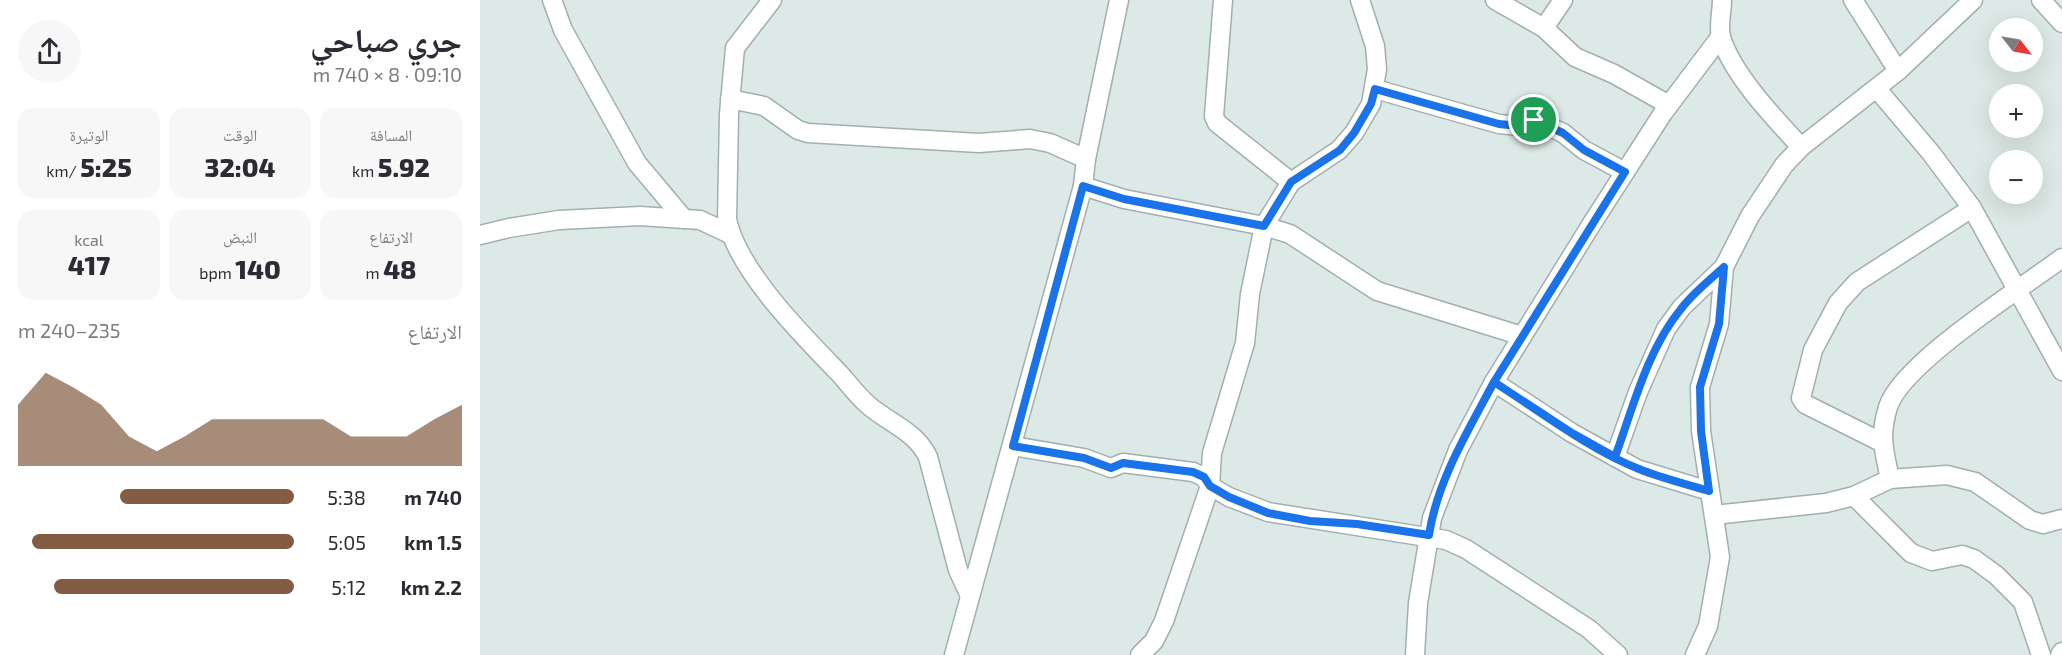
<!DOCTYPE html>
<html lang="ar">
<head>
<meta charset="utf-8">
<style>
  body { margin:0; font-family:"Exo 2","Noto Naskh Arabic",sans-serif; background:#f7f7f7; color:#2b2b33; direction:rtl; height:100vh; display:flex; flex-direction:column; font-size:22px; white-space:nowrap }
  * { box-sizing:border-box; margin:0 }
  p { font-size:20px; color:#7c7c81 }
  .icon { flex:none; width:33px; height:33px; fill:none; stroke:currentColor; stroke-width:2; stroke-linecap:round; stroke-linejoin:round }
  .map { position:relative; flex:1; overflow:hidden; direction:ltr }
  .sheet { display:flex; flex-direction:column; background:#fff; width:480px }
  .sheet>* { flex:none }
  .needle { width:39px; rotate:121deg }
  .fabs { position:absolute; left:1509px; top:18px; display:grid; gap:12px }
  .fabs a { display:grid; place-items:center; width:54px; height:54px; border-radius:50%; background:#fff; box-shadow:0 6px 24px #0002; font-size:30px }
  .pin { position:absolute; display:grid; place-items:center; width:51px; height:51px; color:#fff; margin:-26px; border:3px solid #fff; border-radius:50%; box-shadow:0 2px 6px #0007 }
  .round { display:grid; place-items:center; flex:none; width:63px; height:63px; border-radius:32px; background:#f7f7f7 }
  .summary { display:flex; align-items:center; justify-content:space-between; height:102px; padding:0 18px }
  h1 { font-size:33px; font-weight:800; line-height:45px }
  .stats { display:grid; grid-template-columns:repeat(3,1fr); gap:9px; height:102px; padding:6px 18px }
  .stats div { display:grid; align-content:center; border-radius:15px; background:#f7f7f7; text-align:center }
  .stats b { font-size:26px; font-weight:800 }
  .stats small { font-size:16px; font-weight:400 }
  .stats p { font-size:16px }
  .chart { height:168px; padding:12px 18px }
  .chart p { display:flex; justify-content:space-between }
  .chart svg { width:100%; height:108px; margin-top:6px; fill:#835c43; opacity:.7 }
  ul { padding:0 18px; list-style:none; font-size:20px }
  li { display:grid; grid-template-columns:96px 72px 1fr; align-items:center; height:45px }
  li i { height:15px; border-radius:8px; background:#835c43 }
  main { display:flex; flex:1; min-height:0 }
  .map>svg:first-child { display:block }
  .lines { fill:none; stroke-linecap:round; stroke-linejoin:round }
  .minor-casing { stroke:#a1b0ae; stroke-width:21 }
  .minor { stroke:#fff; stroke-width:18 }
  .route-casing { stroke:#fff; stroke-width:12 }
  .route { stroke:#1a73e8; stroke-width:8 }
</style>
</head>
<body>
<main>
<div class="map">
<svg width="1582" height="655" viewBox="0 0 1582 655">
  <rect width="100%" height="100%" fill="#dde9e6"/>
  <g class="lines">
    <defs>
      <g id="minor">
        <polyline points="72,0 83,30 157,163 204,219"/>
        <path d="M292,0L255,48L249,114L247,219C257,270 323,336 359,373C368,383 377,395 387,404C408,423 435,430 448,457L478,570L489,594"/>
        <polyline points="743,0 734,116 737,123 811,182"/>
        <polyline points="1015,0 1064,28 1095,57 1134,74 1189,105"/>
        <path d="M1242,0C1242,11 1238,27 1241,37C1252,74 1295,119 1321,147"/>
        <polyline points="1373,0 1418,71"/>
        <polyline points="1561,0 1582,23"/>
        <polyline points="1064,28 1083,0"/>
        <polyline points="895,89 1019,124 1039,126 1055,120 1083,133 1104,150 1145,172"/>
        <polyline points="1397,89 1451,153 1492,208 1582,371"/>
        <polyline points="250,99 284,106 318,130 328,133 499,143 550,139 570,143 606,159"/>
        <polyline points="603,186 644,199 784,226 810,234 897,291 1042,336"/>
        <polyline points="0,235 29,228 79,220 160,216 220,220 250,234"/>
        <polyline points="1014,382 1092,433 1157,469 1229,491"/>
        <polyline points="1401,442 1325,404 1321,398 1333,350 1358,303 1377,282 1492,208"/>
        <polyline points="533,446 604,458 631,468 643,463 713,472 724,477 730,486 749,497 788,512 966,540 986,549 1109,629 1138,655"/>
        <polyline points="1135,457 1158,392 1186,329 1202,307 1244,267 1270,216 1304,165 1321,147 1418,71 1493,0"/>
        <path d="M1410,479C1404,450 1399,437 1408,407C1422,363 1542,288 1582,258"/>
        <polyline points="1374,496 1431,553 1452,561 1482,555 1494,559 1516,575 1543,602 1561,655"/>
        <polyline points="1234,515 1346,503 1374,496 1410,479 1467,475 1495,482 1550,520 1563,524 1582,519"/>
        <polyline points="474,655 603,186 606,159 639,0"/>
        <polyline points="660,655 674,641 684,621 730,486 732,453 765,343 770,294 784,226 811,182 859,150 874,133 891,104 897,69 895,46 880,0"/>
        <polyline points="935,655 938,603 952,518 978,450 1014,382 1111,225 1183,113 1241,36"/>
        <polyline points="1215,655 1228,626 1240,557 1221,431 1220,387 1239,324 1244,267"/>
        <polyline points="1580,655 1582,652"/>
      </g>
    </defs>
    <use href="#minor" class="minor-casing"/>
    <use href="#minor" class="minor"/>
  </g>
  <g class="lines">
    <defs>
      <path id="route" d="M1054,120L1039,126L1019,124L895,89L891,104L874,133L860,150L811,182L784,226L644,199L603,186L533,446L604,458L631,468L643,463L713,472L724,477L730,486L749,497L788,513L830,521L877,524L949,535C957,481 989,429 1014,382L1092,433L1135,457C1153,408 1167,350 1201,309C1213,293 1230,280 1244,267L1239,324L1220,387L1221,431L1229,491C1206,484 1181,478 1159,469C1110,450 1058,410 1014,382L1145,172L1104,150L1083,133L1054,120"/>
    </defs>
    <use href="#route" class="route-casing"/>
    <use href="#route" class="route"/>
  </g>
</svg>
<div class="fabs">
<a><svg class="needle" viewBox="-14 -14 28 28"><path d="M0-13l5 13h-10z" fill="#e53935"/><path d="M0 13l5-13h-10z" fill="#7c7c81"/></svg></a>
<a>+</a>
<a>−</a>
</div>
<div class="pin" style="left:1054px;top:120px;background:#1e9e55"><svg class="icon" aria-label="arrive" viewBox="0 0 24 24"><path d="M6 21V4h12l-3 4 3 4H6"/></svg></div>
</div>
<section class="sheet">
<div class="summary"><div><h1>جري صباحي</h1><p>09:10 · 8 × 740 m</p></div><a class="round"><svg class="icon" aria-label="share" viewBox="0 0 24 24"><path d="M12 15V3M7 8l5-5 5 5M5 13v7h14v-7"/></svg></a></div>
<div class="stats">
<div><p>المسافة</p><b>5.92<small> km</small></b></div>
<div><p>الوقت</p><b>32:04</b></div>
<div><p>الوتيرة</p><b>5:25<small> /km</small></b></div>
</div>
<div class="stats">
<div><p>الارتفاع</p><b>48<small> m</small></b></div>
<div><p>النبض</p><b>140<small> bpm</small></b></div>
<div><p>kcal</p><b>417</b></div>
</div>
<div class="chart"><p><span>الارتفاع</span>235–240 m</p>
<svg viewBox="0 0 160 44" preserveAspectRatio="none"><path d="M0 44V19L10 6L20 12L30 19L40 32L50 38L60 32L70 25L80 25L90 25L100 25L110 25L120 32L130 32L140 32L150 25L160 19V44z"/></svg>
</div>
<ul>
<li><b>740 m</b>5:38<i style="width:63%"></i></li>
<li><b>1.5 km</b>5:05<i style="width:95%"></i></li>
<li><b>2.2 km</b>5:12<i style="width:87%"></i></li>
</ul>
</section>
</main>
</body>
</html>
